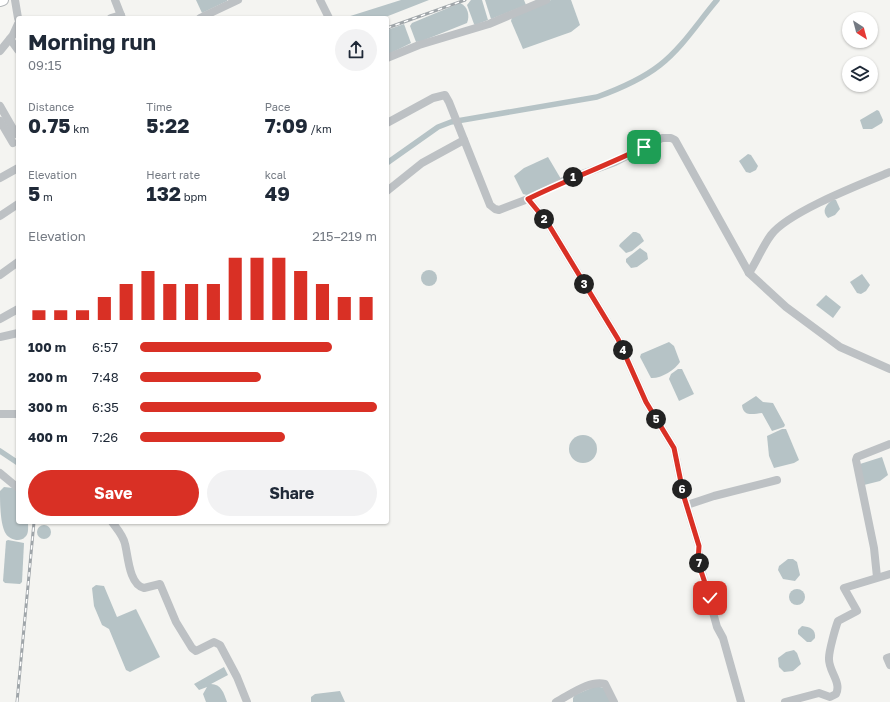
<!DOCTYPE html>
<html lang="en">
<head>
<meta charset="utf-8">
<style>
  body { margin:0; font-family:"Golos Text",sans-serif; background:#f2f2f3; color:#1f2937; height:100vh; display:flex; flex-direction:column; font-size:15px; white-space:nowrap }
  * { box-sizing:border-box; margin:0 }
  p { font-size:13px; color:#747a83 }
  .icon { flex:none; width:22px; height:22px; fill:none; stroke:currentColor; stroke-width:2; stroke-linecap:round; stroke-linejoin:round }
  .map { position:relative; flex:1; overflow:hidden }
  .panel { position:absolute; left:16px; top:16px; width:373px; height:508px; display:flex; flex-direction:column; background:#fff; border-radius:4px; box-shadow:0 1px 3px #0004 }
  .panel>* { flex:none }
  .needle { width:26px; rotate:144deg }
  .tools { position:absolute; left:842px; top:12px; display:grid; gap:8px }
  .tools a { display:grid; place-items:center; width:36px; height:36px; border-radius:50%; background:#fff; box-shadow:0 1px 3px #0004; font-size:20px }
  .pin { position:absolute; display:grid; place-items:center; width:34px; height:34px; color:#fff; margin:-17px; border-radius:8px; box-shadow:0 2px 6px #0006 }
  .km { position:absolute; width:20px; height:20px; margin:-10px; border-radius:50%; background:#222; color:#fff; font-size:11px; line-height:20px; text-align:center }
  .round { display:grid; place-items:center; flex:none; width:42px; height:42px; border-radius:21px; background:#f2f2f3 }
  .summary { display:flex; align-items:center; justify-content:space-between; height:68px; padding:0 12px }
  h1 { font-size:22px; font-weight:700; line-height:30px }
  .stats { display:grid; grid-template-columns:repeat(3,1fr); gap:6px; height:68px; padding:4px 12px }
  .stats div { display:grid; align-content:center }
  .stats b { font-size:20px; font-weight:700 }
  .stats small { font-size:11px; font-weight:400 }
  .stats p { font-size:11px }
  .chart { height:112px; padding:8px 12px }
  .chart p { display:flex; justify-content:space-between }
  .chart svg { width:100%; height:72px; margin-top:4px; stroke:#d93025; stroke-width:6 }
  .action { display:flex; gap:8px; margin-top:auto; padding:8px 12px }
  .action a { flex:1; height:46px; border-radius:24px; background:#d93025; color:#fff; font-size:16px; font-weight:700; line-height:46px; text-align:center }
  .action a+a { background:#f2f2f3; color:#1f2937 }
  ul { padding:0 12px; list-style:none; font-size:13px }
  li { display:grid; grid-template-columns:64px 48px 1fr; align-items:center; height:30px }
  li i { height:10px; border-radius:5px; background:#d93025 }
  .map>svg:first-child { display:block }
  .water { fill:#b6c3c6 }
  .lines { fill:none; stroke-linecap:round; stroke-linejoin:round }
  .canal { stroke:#b6c3c6; stroke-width:5.5 }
  .major-casing { stroke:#b3b7ba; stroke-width:12 }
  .minor { stroke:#bdc1c4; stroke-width:8 }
  .major { stroke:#fff; stroke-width:10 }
  .rail-casing { stroke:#9fa5a9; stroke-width:3 }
  .rail { stroke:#fff; stroke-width:1.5; stroke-dasharray:4.5; stroke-linecap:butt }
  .route-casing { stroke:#fff; stroke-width:8 }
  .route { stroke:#d93025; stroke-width:5 }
</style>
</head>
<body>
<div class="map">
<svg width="890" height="702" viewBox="0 0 890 702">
  <rect width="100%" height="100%" fill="#f4f4f1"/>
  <g class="water">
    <polygon points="196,0 227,0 227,1 202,13"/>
    <polygon points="401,0 429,0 383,18 344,18"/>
    <polygon points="471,0 482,0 488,20 475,25 474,24 467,5"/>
    <polygon points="485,0 524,0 526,5 491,19"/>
    <polygon points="551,0 571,0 580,25 571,32 523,49 511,21 512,17"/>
    <path d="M460,3C468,6 470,16 467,23L422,41L416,42L410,26L412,23Z"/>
    <polygon points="404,24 411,43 387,55 387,30"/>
    <polygon points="877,110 879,111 883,120 882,123 872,129 863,129 860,120"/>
    <polygon points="748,154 751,155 758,166 756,170 750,173 746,172 739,161"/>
    <polygon points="548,157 561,179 527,195 523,194 514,176 524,168"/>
    <path d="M832,200H836L840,209L835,215L828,218C821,211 826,205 832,200Z"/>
    <polygon points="633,232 636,232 640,234 644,241 632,251 626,253 619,246 620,244"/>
    <polygon points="640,248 647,253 648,259 637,267 631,268 626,262 626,259"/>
    <circle cx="429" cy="278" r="8"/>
    <polygon points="862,274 870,285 866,291 861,294 857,293 850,282"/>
    <polygon points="826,295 841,307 833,318 816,305"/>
    <path d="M669,342L674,346L680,362C675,370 660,379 651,378L640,357L641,354Z"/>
    <polygon points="678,369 682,369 694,394 679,401 669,379 671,374"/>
    <path d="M756,396L763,402L773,403L785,425L784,427L772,431L762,413C753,414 743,417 742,405Z"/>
    <polygon points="782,429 786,429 799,460 794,463 774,468 769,456 767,436"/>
    <circle cx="583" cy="449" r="14"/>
    <polygon points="882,457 888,475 880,481 864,485 860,464"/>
    <path d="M4,487L13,488L18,491V522H28C28,527 29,534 25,537C20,543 9,539 6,534C0,525 0,502 0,491Z"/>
    <circle cx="44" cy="532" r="7"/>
    <polygon points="8,540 24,543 22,582 20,584 5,583 3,581 6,541"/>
    <polygon points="788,559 793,559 797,562 800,575 795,581 783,579 778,570 779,566"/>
    <polygon points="96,585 104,586 117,617 136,609 160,657 130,672 126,670 109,629 102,625 94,606 92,588"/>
    <circle cx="797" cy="597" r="8"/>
    <path d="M802,626C810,627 816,629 815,638L811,642H807L798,634V630Z"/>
    <polygon points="794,650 797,653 801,664 793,671 784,672 779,667 778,658 786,652"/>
    <path d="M224,667L228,675L211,684C221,684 224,693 227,702H206L203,694L207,687L199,690L194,684Z"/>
    <polygon points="596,686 604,688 611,702 573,702 573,698 575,695"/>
    <polygon points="340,691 345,702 311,702 311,697 315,694"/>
  </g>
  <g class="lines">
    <g class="canal">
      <path d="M387,163L438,127L451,122L597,97C619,89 641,80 660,65C682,48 699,21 717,0"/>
      <polyline points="0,451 18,463"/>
    </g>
    <defs>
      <polyline id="major" points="0,1 3,0"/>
    </defs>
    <use href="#major" class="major-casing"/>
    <g class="minor">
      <polyline points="15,0 18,18"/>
      <polyline points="115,0 122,18"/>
      <polyline points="320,0 329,18"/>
      <polyline points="111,18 121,15"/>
      <polyline points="200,18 238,0"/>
      <polyline points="10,39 18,50"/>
      <polyline points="0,51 13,35 18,24"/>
      <polyline points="387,58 419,45 489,24 546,0"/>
      <polyline points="0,106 16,134"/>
      <polyline points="0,121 13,143"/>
      <polyline points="387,123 433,98 445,95 449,102 490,205 495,209 499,210 528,199 563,181 615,162 662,138 671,138 675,140 749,273 786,307 840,347 890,369"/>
      <polyline points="0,178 18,168"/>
      <polyline points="387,191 422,163 464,140"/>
      <polyline points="528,199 547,222 618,339 646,402 674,448 684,497 699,546 699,562 717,627 723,638 741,702"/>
      <polyline points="0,216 18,204"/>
      <path d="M749,273C757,261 762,247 771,235C788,212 861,184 890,172"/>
      <polyline points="0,275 18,262"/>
      <polyline points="0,319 18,309"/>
      <polyline points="0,337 18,333"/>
      <polyline points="0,414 18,414"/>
      <polyline points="0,473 18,488"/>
      <polyline points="687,505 714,496 777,480"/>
      <path d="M112,522C117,529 123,535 125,544C128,555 129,585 144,588L160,584L176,622L192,648L196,651L214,642L220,645L237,677L247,702"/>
      <polyline points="877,577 874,548 856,460 857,457 890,444"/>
      <polyline points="890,657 887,658 890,665"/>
      <path d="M556,702C570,695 589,680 605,684L614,702"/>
      <path d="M785,702L819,693L830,697L836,694C842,682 828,671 829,658C829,651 835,629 838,621L857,611L844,588L890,574"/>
    </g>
    <use href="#major" class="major"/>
    <defs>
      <g id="rail">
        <polyline points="387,28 465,0"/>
        <polyline points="17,702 34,522"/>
      </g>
    </defs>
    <use href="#rail" class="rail-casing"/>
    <use href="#rail" class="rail"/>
  </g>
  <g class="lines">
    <defs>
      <path id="route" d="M644,147C606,166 566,180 528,199L547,222L618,339L646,402L674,448L684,497L699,546L698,562L710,598"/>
    </defs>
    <use href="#route" class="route-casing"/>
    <use href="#route" class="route"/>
  </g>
</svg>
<div class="tools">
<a><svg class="needle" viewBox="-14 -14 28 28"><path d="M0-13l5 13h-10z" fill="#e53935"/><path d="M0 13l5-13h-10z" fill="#747a83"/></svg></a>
<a><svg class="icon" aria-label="layers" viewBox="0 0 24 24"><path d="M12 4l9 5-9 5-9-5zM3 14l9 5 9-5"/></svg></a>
</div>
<div class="pin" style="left:644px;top:147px;background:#1e9e55"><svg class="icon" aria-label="arrive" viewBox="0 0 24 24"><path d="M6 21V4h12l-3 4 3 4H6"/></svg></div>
<div class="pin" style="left:710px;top:598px;background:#d93025"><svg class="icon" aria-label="check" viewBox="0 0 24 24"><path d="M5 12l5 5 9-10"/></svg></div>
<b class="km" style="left:573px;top:177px">1</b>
<b class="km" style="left:544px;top:219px">2</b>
<b class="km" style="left:584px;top:284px">3</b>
<b class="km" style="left:623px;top:350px">4</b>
<b class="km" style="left:656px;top:419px">5</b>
<b class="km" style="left:682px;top:489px">6</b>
<b class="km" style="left:699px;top:563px">7</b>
<section class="panel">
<div class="summary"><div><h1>Morning run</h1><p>09:15</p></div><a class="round"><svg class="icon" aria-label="share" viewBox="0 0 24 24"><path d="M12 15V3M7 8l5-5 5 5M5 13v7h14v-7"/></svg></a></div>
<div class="stats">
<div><p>Distance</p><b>0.75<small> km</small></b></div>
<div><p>Time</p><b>5:22</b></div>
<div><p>Pace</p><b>7:09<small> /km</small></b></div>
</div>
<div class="stats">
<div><p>Elevation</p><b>5<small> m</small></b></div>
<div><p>Heart rate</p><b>132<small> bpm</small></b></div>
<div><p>kcal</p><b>49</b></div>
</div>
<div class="chart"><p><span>Elevation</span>215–219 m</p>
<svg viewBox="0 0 160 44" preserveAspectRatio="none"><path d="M5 44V38M15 44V38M25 44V38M35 44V30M45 44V22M55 44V14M65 44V22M75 44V22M85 44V22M95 44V6M105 44V6M115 44V6M125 44V14M135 44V22M145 44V30M155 44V30"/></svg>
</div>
<ul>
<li><b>100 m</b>6:57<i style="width:81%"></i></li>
<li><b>200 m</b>7:48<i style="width:51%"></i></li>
<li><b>300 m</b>6:35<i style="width:100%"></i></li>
<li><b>400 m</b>7:26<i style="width:61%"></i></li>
</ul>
<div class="action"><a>Save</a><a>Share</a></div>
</section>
</div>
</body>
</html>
